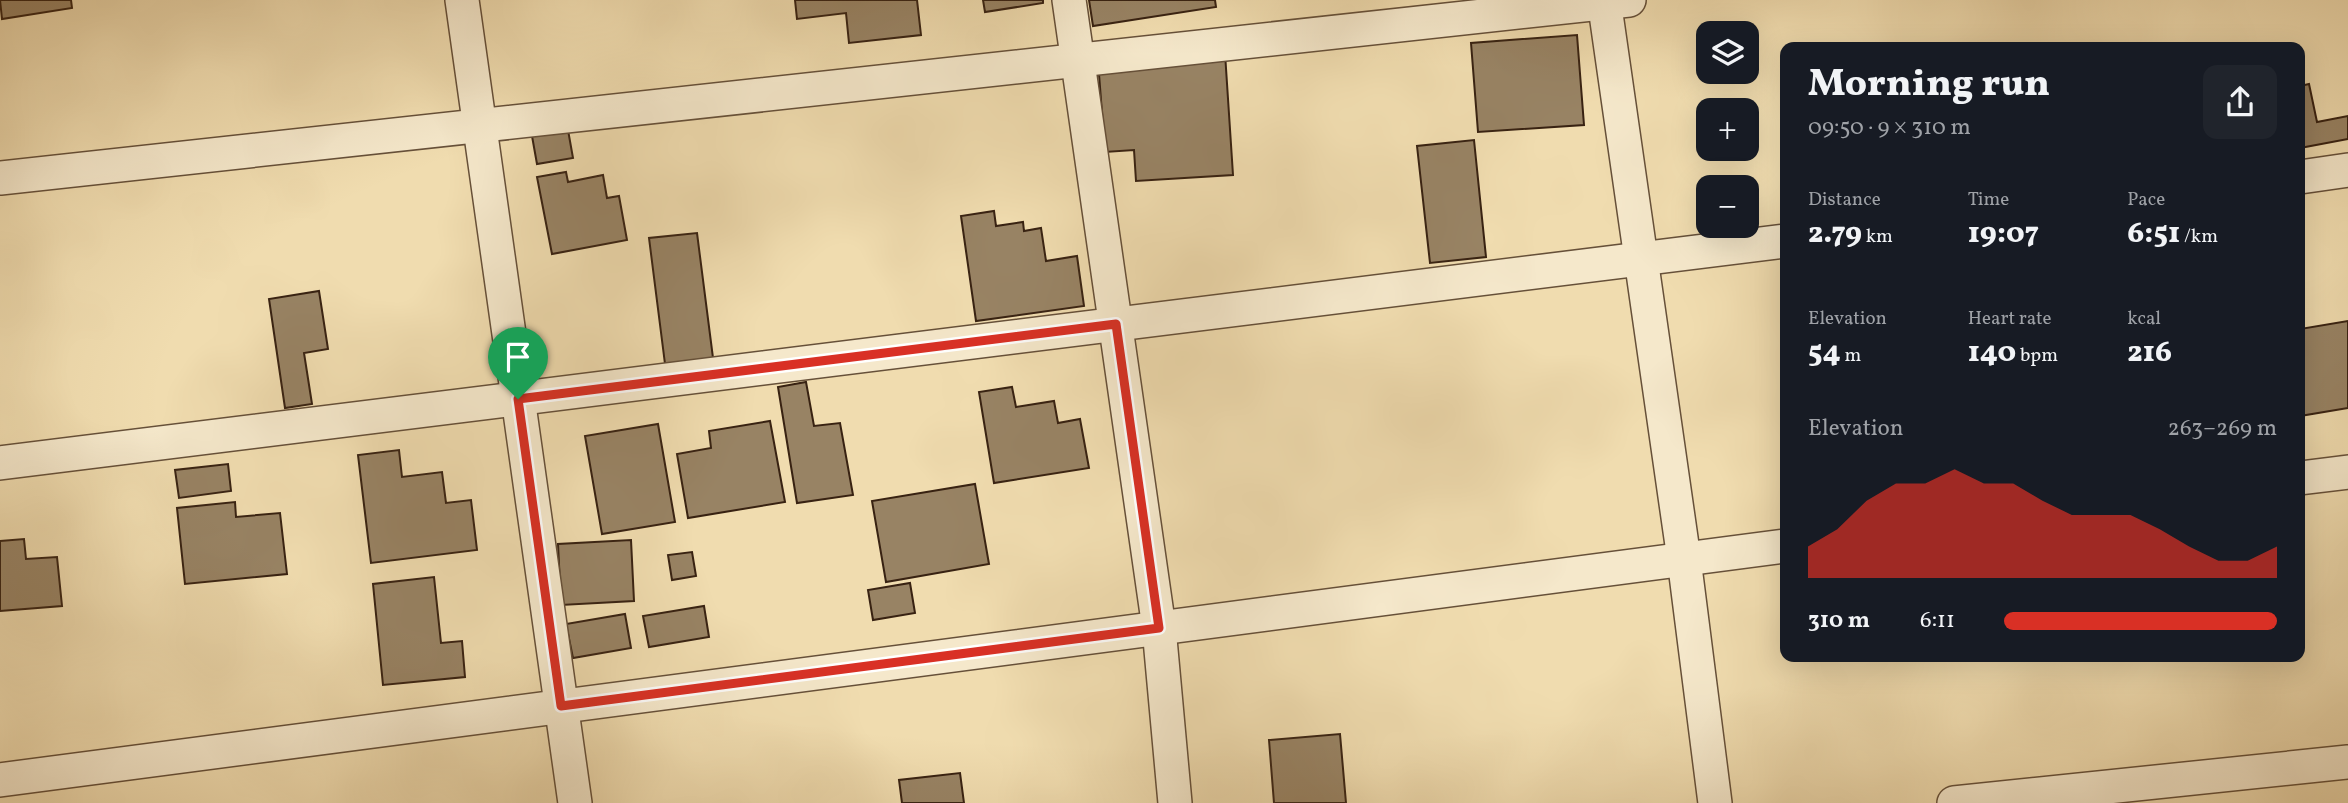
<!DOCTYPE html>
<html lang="en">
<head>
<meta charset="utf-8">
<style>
  body { margin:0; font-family:Vollkorn,serif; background:#20242c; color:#f1f3f6; height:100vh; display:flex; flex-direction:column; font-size:26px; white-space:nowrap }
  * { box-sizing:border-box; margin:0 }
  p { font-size:23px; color:#9ea1a6 }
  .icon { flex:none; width:38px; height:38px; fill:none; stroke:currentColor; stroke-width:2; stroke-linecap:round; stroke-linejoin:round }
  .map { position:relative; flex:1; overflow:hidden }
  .panel { position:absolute; left:1780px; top:42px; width:525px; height:620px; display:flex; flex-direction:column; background:#171b24; border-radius:14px; box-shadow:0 7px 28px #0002 }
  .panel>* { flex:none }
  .fabs { position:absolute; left:1696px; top:21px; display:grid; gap:14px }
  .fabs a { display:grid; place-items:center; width:63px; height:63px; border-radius:14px; background:#171b24; box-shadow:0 7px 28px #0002; font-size:35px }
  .pin { position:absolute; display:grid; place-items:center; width:60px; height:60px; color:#fff; margin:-72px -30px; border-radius:50% 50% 50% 0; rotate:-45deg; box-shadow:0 0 7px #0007 }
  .pin .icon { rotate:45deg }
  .round { display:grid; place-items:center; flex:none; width:74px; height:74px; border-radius:14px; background:#20242c }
  .headline { display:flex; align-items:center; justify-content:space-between; height:119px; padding:0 28px }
  h1 { font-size:38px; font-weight:800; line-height:52px }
  .metrics { display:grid; grid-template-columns:repeat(3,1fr); gap:10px; height:119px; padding:7px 28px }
  .metrics div { display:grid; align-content:center }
  .metrics b { font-size:30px; font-weight:800 }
  .metrics small { font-size:19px; font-weight:400 }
  .metrics p { font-size:19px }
  .chart { height:196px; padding:14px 28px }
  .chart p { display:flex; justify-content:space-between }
  .chart svg { width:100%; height:126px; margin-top:7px; fill:#d93025; opacity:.7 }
  ul { padding:0 28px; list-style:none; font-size:23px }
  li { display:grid; grid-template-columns:112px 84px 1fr; align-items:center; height:52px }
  li i { height:18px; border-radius:9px; background:#d93025 }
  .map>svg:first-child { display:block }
  .building { fill:#988364; stroke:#382212; stroke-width:2 }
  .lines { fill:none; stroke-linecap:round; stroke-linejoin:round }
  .street-casing { stroke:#665039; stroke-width:36 }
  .street { stroke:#f5e8cb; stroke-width:33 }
  .route-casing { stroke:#fff; stroke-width:14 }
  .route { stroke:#d93025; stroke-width:9 }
</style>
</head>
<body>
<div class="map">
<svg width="2348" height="803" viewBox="0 0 2348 803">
  <rect width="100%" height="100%" fill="#f0dcaf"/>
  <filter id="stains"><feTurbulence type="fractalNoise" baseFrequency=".00286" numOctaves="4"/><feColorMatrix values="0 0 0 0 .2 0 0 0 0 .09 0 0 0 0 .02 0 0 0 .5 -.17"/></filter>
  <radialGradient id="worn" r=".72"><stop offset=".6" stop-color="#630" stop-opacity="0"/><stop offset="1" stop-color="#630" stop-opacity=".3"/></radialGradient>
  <g class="building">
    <polygon points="0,0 71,0 72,8 2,19"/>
    <polygon points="795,0 917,0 921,35 849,43 846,13 797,19"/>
    <polygon points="983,0 1043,0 1043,3 985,12"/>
    <polygon points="1089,0 1215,0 1216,7 1093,26"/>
    <polygon points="1577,35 1584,125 1478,132 1471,43"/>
    <polygon points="1225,53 1233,175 1136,181 1134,150 1105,152 1098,61"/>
    <polygon points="2309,84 2317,122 2348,116 2348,139 2300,148 2300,86"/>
    <polygon points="568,130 573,158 537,164 532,136"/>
    <polygon points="1474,140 1486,257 1430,263 1417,146"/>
    <polygon points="566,172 568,182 603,175 607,198 619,196 627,240 552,254 537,177"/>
    <polygon points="994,211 996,226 1023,222 1024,231 1041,228 1046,261 1077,256 1084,306 976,321 961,216"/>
    <polygon points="697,233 713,358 665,364 649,238"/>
    <polygon points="319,291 328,349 304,353 312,404 285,408 269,299"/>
    <polygon points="2348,321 2348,408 2300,416 2300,329"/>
    <polygon points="806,382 814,426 840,423 853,495 797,503 778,387"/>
    <polygon points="1012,387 1016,407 1054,401 1058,423 1080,419 1089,468 994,483 979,392"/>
    <polygon points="770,421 785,502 688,518 677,454 711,448 709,431"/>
    <polygon points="658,424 675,522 602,534 585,436"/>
    <polygon points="399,450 402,477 442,472 446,503 471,500 477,550 371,563 358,455"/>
    <polygon points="228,464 231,491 179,498 175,470"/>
    <polygon points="975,484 989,564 886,582 872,501"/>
    <polygon points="235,502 236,517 280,513 287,574 185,584 177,508"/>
    <polygon points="24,539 26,559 57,557 62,606 0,611 0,541"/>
    <polygon points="631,540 634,601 561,605 558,544"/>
    <polygon points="692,552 696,576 672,580 668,555"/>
    <polygon points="434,577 441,643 462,641 465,677 383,685 373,584"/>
    <polygon points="910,583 915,613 873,620 868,590"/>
    <polygon points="704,606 709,637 649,647 643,616"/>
    <polygon points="625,614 631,648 573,658 566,624"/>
    <polygon points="1340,734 1346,803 1274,803 1269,740"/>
    <polygon points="960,773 964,803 902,803 899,780"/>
  </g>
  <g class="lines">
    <defs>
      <g id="street">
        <polyline points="462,0 575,803"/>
        <polyline points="1069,0 1159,628 1175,803"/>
        <polyline points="1604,0 1684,559 1715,803"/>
        <polyline points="2300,177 2348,170"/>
        <polyline points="0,178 1629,0"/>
        <polyline points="0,463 1785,241"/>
        <polyline points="2300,478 2348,472"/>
        <polyline points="0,780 1785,546"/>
        <polyline points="1954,803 2348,762"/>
      </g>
    </defs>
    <use href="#street" class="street-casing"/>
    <use href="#street" class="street"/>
  </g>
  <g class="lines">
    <defs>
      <polygon id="route" points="1116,324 1159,628 561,706 518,399"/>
    </defs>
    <use href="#route" class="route-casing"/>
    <use href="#route" class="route"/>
  </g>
  <rect width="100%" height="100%" filter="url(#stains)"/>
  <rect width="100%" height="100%" fill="url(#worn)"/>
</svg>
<div class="fabs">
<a><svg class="icon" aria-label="layers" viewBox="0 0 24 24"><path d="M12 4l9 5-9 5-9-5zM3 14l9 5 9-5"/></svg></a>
<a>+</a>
<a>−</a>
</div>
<div class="pin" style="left:518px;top:399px;background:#1e9e55"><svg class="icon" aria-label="arrive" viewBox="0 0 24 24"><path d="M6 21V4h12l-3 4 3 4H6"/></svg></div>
<section class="panel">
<div class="headline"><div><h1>Morning run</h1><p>09:50 · 9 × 310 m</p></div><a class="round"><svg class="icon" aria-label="share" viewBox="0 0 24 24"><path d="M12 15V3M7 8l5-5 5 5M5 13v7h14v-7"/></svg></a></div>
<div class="metrics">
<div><p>Distance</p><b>2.79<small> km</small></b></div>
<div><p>Time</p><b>19:07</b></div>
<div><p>Pace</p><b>6:51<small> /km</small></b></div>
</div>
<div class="metrics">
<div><p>Elevation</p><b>54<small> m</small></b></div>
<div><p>Heart rate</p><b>140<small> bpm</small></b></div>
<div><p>kcal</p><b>216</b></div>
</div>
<div class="chart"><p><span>Elevation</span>263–269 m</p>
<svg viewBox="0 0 160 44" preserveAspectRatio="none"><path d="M0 44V33L10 27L20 17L30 11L40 11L50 6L60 11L70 11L80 17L90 22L100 22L110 22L120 27L130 33L140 38L150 38L160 33V44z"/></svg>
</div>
<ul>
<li><b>310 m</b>6:11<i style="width:100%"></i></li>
</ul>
</section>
</div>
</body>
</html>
